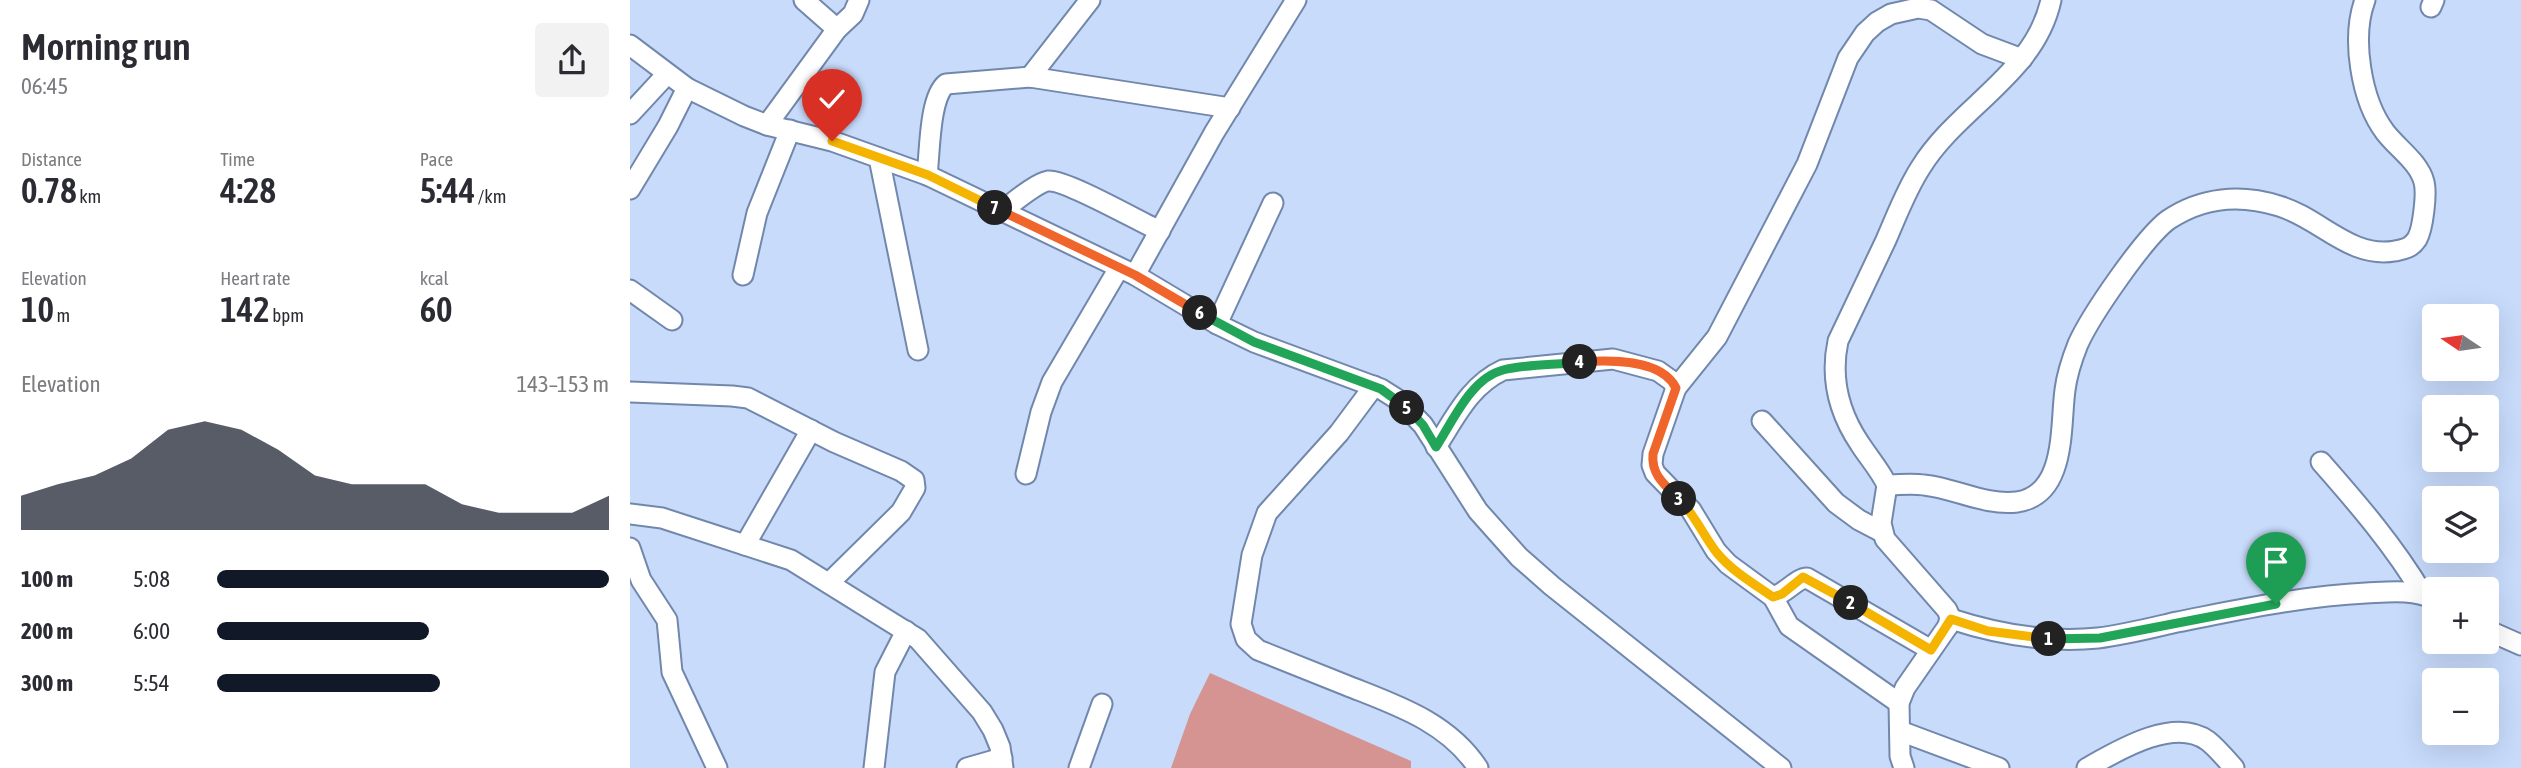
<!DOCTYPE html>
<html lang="en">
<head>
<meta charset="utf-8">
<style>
  body { margin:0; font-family:"Asap Condensed",sans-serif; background:#f2f2f3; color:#2b2b33; height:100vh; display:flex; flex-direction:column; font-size:26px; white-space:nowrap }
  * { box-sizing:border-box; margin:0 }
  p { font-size:23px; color:#7c7c81 }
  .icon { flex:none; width:38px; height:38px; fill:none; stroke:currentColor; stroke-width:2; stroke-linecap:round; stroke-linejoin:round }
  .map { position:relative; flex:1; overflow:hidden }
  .drawer { display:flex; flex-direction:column; background:#fff; width:630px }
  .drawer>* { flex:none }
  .needle { width:46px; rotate:283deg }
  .tools { position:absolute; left:1792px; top:304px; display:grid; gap:14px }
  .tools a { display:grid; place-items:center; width:77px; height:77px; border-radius:7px; background:#fff; box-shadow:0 7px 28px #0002; font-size:35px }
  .pin { position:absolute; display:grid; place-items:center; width:60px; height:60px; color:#fff; margin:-72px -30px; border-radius:50% 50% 50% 0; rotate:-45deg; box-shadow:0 0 7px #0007 }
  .pin .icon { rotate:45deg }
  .km { position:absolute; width:35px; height:35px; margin:-18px; border-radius:50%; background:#222; color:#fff; font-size:19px; line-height:35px; text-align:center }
  .round { display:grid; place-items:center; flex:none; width:74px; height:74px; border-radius:7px; background:#f2f2f3 }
  .head { display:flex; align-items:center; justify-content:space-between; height:119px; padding:0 21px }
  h1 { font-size:38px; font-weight:600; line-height:52px }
  .stats { display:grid; grid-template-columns:repeat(3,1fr); gap:10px; height:119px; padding:7px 21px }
  .stats div { display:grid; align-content:center }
  .stats b { font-size:35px; font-weight:600 }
  .stats small { font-size:19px; font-weight:400 }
  .stats p { font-size:19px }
  .chart { height:196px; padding:14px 21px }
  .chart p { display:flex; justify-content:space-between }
  .chart svg { width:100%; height:126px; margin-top:7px; fill:#111827; opacity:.7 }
  ul { padding:0 21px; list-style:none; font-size:23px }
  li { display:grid; grid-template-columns:112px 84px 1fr; align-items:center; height:52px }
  li i { height:18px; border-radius:9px; background:#111827 }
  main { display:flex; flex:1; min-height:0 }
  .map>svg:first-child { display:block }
  .green { fill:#d59392 }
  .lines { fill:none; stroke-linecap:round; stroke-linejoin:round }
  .minor-casing { stroke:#7187ac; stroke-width:23 }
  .minor { stroke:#fff; stroke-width:19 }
  .split-1-casing { stroke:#fff; stroke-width:14 }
  .split-2-casing { stroke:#fff; stroke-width:14 }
  .split-3-casing { stroke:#fff; stroke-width:14 }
  .split-4-casing { stroke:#fff; stroke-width:14 }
  .split-5-casing { stroke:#fff; stroke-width:14 }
  .split-6-casing { stroke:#fff; stroke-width:14 }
  .split-7-casing { stroke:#fff; stroke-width:14 }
  .split-8-casing { stroke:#fff; stroke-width:14 }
  .split-1 { stroke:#22a559; stroke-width:9 }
  .split-2 { stroke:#f5b400; stroke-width:9 }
  .split-3 { stroke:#f5b400; stroke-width:9 }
  .split-4 { stroke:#f0652b; stroke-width:9 }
  .split-5 { stroke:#22a559; stroke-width:9 }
  .split-6 { stroke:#22a559; stroke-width:9 }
  .split-7 { stroke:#f0652b; stroke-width:9 }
  .split-8 { stroke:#f5b400; stroke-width:9 }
</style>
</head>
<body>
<main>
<section class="drawer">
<div class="head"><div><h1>Morning run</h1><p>06:45</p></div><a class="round"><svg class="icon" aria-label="share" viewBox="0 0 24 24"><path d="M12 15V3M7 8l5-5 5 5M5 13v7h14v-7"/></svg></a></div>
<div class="stats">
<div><p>Distance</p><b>0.78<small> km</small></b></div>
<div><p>Time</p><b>4:28</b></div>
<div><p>Pace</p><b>5:44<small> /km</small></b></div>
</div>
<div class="stats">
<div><p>Elevation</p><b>10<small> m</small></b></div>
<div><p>Heart rate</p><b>142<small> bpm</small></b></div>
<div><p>kcal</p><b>60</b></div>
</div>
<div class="chart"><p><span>Elevation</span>143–153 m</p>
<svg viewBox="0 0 160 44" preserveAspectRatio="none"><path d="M0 44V32L10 28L20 25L30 19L40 9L50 6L60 9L70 16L80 25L90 28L100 28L110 28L120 35L130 38L140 38L150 38L160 32V44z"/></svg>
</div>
<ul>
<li><b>100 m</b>5:08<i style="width:100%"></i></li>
<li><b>200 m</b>6:00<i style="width:54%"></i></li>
<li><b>300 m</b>5:54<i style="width:57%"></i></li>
</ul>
</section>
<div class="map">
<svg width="1891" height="768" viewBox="0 0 1891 768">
  <rect width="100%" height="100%" fill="#c8dbfb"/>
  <polygon class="green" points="580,673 781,761 781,768 541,768 560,714"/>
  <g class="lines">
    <defs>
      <g id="minor">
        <polyline points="174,0 207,29"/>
        <polyline points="1801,7 1804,0"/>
        <polyline points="0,45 57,88 114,116 137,125 202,141 297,175 505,275 587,324 624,342 751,389 770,401 793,425 848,511 889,557 922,586 1151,768"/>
        <polyline points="400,77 460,0"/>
        <polyline points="0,114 37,74"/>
        <polyline points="137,125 207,29 223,14 229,0"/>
        <polyline points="249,158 288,350"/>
        <path d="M297,175C300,153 299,98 316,84L400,77L600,108"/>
        <polyline points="0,189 38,126 57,88"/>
        <path d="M372,211C383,203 406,183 418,181C435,179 510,222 530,231"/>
        <polyline points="113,275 127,213 160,130"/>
        <polyline points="505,275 584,133 666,0"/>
        <polyline points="0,290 42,320"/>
        <polyline points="587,324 643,203"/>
        <path d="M744,386L709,433L637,513L622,555L611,624L616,639L628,650C658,662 688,674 718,686C766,705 818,722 848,768"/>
        <polyline points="1046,388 1087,337 1177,164 1218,58 1235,33 1247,22 1261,14 1288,8 1301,10 1352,44 1392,59"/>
        <polyline points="0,392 102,396 118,398 204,442 271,471 284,480 285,488 271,512 199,583"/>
        <polyline points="1132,421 1206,503 1229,520 1252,532"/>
        <path d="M806,447C825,418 840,385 873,370L983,359L1028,371L1042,381L1046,388L1023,454L1022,465L1025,473L1061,510L1086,551L1098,564L1143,597C1156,593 1167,578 1177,578L1301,650"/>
        <path d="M1691,462C1728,504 1764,546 1792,593"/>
        <polyline points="396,474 411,412 422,382 489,268"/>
        <path d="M1257,485C1269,485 1281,483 1294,485C1324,488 1356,506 1387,502C1437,495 1430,425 1435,390C1437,374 1442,359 1448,344C1461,315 1514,238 1538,220C1572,197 1611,194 1649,206C1690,218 1720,259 1765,251C1775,249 1781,248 1787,239C1793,229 1797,193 1794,182C1789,162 1767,148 1755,132C1731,100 1721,38 1735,0"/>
        <polyline points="0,514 32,518 161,560 288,639 352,712 363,730 370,747 373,768"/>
        <polyline points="115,545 181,430"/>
        <polyline points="0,548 11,580 37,620 42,672 87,768"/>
        <polyline points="1143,597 1159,626 1269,703"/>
        <path d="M1318,626L1321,619C1370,635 1417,643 1468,638C1494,635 1521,628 1547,622C1609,610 1672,596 1736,593C1759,592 1783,589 1804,599"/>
        <polyline points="1857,630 1891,645"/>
        <polyline points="1270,731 1369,768"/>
        <polyline points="244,768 255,672 276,631"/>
        <polyline points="337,768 372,758"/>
        <polyline points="449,768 472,704"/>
        <path d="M1274,768L1270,756L1269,703L1275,688L1318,626L1320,617L1317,610L1255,539L1251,523L1257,485C1250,470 1239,458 1230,444C1209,413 1200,379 1208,341C1224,308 1240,274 1256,240C1267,215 1276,190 1291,167C1328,107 1405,74 1421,0"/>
        <path d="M1457,768C1487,751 1544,716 1578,741C1587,748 1596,759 1604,768"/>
      </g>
    </defs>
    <use href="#minor" class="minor-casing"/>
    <use href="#minor" class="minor"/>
  </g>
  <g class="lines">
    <defs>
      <polyline id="split-1" points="1419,639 1470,638 1646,604"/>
      <polyline id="split-2" points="1221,603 1301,650 1321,619 1358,631 1419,639"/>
      <path id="split-3" d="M1049,499C1065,515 1073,535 1087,553C1102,571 1124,584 1143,597L1152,594L1173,577L1221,603"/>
      <path id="split-4" d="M950,362C978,360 1031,358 1046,388L1023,454C1021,475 1035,485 1049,499"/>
      <path id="split-5" d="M777,408L793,425L806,447C823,421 841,378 873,370C896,364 926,365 950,362"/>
      <polyline id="split-6" points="570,313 624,342 751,389 777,408"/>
      <polyline id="split-7" points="365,208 505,275 570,313"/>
      <polyline id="split-8" points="202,141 298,175 365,208"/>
    </defs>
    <use href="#split-1" class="split-1-casing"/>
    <use href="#split-2" class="split-2-casing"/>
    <use href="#split-3" class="split-3-casing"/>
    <use href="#split-4" class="split-4-casing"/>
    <use href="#split-5" class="split-5-casing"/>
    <use href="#split-6" class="split-6-casing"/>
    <use href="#split-7" class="split-7-casing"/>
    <use href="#split-8" class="split-8-casing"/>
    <use href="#split-1" class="split-1"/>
    <use href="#split-2" class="split-2"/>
    <use href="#split-3" class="split-3"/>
    <use href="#split-4" class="split-4"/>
    <use href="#split-5" class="split-5"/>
    <use href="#split-6" class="split-6"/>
    <use href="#split-7" class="split-7"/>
    <use href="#split-8" class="split-8"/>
  </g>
</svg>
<div class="tools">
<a><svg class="needle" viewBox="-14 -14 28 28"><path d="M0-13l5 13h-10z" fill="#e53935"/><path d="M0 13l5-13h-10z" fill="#7c7c81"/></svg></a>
<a><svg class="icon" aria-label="locate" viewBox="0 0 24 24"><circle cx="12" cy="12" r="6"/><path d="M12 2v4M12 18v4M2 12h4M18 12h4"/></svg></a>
<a><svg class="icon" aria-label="layers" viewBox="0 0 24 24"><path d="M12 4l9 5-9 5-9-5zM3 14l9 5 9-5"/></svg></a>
<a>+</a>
<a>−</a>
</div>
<div class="pin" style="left:1646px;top:604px;background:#1e9e55"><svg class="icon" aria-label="arrive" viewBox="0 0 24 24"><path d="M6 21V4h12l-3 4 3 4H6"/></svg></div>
<div class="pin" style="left:202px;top:141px;background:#d93025"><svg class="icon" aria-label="check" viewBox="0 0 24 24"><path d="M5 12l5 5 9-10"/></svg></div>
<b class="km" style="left:1419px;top:639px">1</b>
<b class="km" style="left:1221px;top:603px">2</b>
<b class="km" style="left:1049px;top:499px">3</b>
<b class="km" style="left:950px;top:362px">4</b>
<b class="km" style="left:777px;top:408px">5</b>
<b class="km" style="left:570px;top:313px">6</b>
<b class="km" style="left:365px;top:208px">7</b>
</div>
</main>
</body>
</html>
